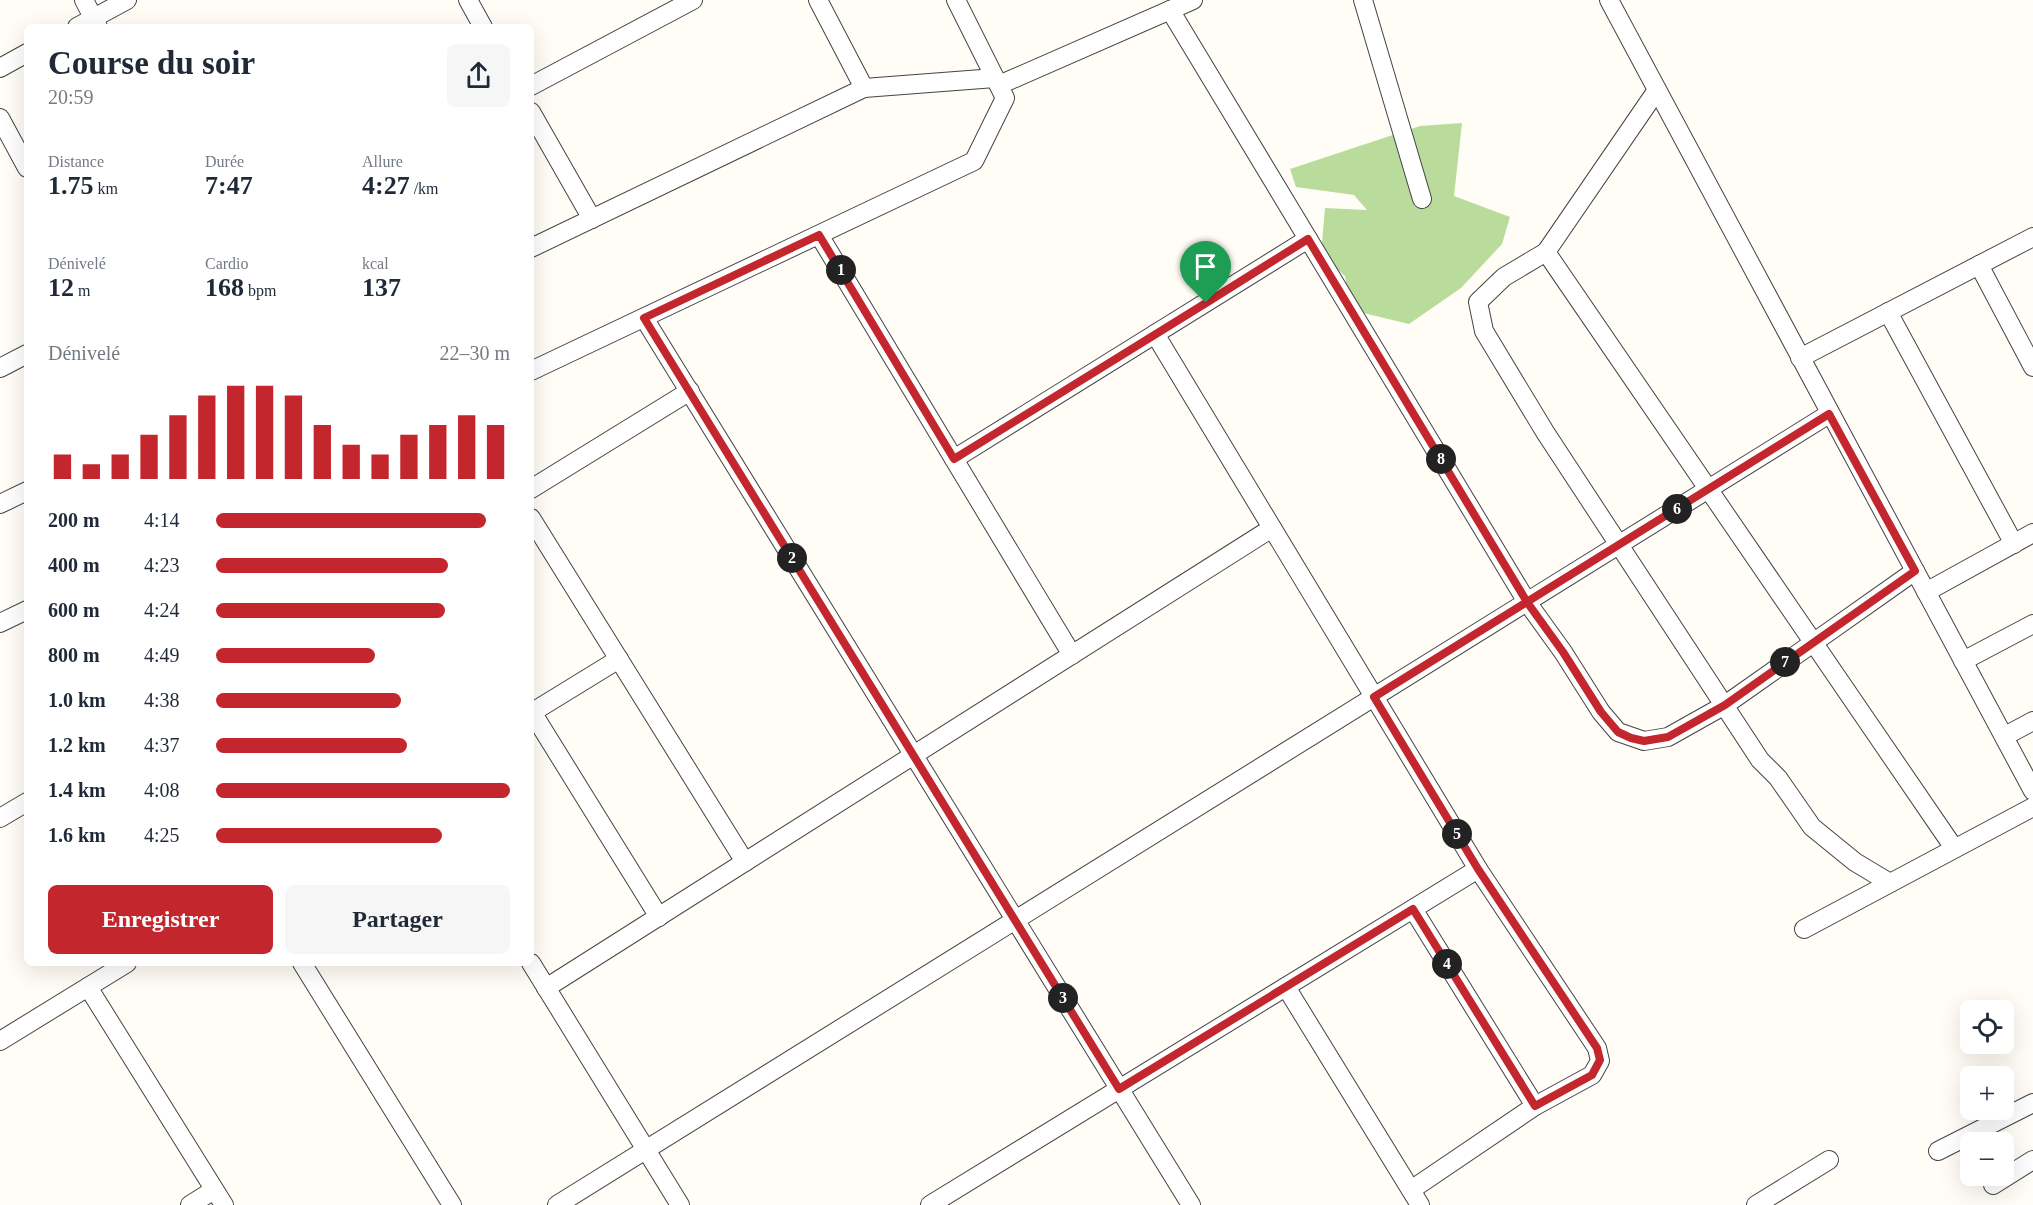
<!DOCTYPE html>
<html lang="fr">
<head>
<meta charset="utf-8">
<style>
  body { margin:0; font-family:"Times New Roman",serif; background:#f6f6f7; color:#1f2937; height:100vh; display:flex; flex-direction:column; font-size:22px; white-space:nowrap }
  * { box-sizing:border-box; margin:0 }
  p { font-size:20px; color:#747a83 }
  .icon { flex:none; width:33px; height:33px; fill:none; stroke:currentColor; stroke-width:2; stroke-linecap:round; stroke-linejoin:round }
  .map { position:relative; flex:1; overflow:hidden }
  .drawer { position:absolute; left:24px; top:24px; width:510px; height:942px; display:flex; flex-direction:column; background:#fff; border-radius:9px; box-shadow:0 6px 24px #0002 }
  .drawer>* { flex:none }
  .tools { position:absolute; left:1960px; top:1000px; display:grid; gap:12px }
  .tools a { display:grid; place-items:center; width:54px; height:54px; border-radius:9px; background:#fff; box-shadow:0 6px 24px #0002; font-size:30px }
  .pin { position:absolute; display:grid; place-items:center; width:51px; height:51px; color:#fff; margin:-62px -26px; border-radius:50% 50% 50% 0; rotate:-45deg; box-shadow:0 0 6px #0007 }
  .pin .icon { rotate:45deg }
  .km { position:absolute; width:30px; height:30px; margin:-15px; border-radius:50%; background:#222; color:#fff; font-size:16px; line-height:30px; text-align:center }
  .round { display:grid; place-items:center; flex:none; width:63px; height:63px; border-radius:9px; background:#f6f6f7 }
  .head { display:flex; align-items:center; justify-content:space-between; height:102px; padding:0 24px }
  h1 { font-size:33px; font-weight:700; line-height:45px }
  .stats { display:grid; grid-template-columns:repeat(3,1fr); gap:9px; height:102px; padding:6px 24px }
  .stats div { display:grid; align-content:center }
  .stats b { font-size:26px; font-weight:700 }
  .stats small { font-size:16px; font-weight:400 }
  .stats p { font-size:16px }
  .chart { height:168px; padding:12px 24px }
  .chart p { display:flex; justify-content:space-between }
  .chart svg { width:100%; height:108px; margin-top:6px; stroke:#c4262e; stroke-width:6 }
  .cta { display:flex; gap:12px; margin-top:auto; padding:12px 24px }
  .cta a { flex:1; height:69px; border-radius:9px; background:#c4262e; color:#fff; font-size:24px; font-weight:700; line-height:69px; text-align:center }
  .cta a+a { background:#f6f6f7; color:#1f2937 }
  ul { padding:0 24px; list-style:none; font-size:20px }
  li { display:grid; grid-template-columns:96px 72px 1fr; align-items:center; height:45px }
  li i { height:15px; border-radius:8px; background:#c4262e }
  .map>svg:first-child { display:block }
  .forest { fill:#b9dc9c }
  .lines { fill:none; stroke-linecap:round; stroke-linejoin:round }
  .minor-casing { stroke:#444; stroke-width:20 }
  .minor { stroke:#fff; stroke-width:18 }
  .route-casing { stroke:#fff; stroke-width:12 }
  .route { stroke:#c4262e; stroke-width:8 }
</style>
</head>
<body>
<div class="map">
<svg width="2033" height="1205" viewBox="0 0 2033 1205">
  <rect width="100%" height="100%" fill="#fffdf5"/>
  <polygon class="forest" points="1462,123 1454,196 1510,217 1502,244 1461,288 1409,324 1351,310 1345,276 1321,255 1325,208 1367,210 1354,195 1296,187 1290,169 1420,126"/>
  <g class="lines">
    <defs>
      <g id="minor">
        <polyline points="84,0 98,27"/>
        <polyline points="468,0 483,27"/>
        <polyline points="818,0 864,88"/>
        <polyline points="1363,0 1422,199"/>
        <polyline points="1609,0 2033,791"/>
        <polyline points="1170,10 1527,602 1563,652 1601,712 1618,732 1644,741 1668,737 1725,705 1915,571"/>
        <polyline points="77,27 127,0"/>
        <polyline points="0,68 27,53"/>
        <polyline points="999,85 1193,0"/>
        <polyline points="531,86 693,0"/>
        <polyline points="1657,90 1546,252 1504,277 1478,302 1484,331 1545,432 1760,760 1778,778 1812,827 1855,862 1890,883"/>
        <polyline points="531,112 592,219"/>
        <polyline points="0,118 27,168"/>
        <polyline points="819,235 1072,655"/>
        <polyline points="531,248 864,88 995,78"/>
        <polyline points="1546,252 1954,848"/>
        <polyline points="1979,265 2033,367"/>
        <polyline points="1888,312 2014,544"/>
        <polyline points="644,318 1191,1205"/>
        <polyline points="1155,334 1478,869 1597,1048 1600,1061 1592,1075 1535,1106 1411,1190"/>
        <polyline points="1800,358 2033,237"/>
        <polyline points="0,368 27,354"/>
        <polyline points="531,371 974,161 1005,98 956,0"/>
        <polyline points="954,459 1308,239"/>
        <polyline points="531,489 690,391"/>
        <polyline points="0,504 27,491"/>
        <polyline points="531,518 745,862"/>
        <polyline points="1926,592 2033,533"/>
        <polyline points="0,623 27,610"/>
        <polyline points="1963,661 2033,624"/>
        <polyline points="532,712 659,917"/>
        <polyline points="531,713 619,659"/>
        <polyline points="2005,736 2033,721"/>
        <polyline points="0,818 27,802"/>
        <polyline points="1413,909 1535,1106"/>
        <polyline points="1804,929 2033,807"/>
        <polyline points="302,963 452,1205"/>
        <polyline points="531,963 680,1205"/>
        <polyline points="88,987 224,1205"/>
        <polyline points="1286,987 1420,1205"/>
        <polyline points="546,988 1272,528"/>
        <polyline points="0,1041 127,963"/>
        <polyline points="1938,1151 2033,1103"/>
        <polyline points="1993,1185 2033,1160"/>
        <polyline points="190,1205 214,1190"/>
        <polyline points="557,1205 1829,414"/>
        <polyline points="930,1205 1478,869"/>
        <polyline points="1756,1205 1829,1160"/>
      </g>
    </defs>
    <use href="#minor" class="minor-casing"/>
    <use href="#minor" class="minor"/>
  </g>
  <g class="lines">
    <defs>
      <polyline id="route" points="1206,303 954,459 819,235 644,318 1119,1089 1413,909 1535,1106 1592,1075 1600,1060 1597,1048 1478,869 1374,697 1829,414 1915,571 1725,705 1668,737 1644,741 1631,738 1618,732 1601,712 1563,652 1527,602 1308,239 1206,303"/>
    </defs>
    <use href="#route" class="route-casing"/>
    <use href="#route" class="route"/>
  </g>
</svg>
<div class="tools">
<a><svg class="icon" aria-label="locate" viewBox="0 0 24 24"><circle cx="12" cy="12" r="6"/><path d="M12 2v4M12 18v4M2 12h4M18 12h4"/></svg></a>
<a>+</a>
<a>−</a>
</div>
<div class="pin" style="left:1206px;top:303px;background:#1e9e55"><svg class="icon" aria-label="arrive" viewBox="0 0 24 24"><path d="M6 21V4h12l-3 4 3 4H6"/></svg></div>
<b class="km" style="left:841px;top:270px">1</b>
<b class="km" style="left:792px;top:558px">2</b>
<b class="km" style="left:1063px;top:998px">3</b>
<b class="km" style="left:1447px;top:964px">4</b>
<b class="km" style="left:1457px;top:834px">5</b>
<b class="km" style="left:1677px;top:509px">6</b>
<b class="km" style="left:1785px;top:662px">7</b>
<b class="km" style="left:1441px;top:459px">8</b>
<section class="drawer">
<div class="head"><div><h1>Course du soir</h1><p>20:59</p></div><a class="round"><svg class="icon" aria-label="share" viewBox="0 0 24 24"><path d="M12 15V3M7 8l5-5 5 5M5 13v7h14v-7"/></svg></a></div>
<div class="stats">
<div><p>Distance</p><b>1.75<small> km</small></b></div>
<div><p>Durée</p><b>7:47</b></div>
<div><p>Allure</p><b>4:27<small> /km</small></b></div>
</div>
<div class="stats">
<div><p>Dénivelé</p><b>12<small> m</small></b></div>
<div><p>Cardio</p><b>168<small> bpm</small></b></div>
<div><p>kcal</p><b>137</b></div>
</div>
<div class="chart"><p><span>Dénivelé</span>22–30 m</p>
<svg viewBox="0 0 160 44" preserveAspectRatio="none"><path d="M5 44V34M15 44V38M25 44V34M35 44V26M45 44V18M55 44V10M65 44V6M75 44V6M85 44V10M95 44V22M105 44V30M115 44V34M125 44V26M135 44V22M145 44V18M155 44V22"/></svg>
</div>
<ul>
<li><b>200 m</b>4:14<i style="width:92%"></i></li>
<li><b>400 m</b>4:23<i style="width:79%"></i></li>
<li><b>600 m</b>4:24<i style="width:78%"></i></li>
<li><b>800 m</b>4:49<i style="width:54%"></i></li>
<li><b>1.0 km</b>4:38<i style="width:63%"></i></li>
<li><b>1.2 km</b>4:37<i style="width:65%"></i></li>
<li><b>1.4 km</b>4:08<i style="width:100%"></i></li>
<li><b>1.6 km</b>4:25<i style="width:77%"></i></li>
</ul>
<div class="cta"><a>Enregistrer</a><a>Partager</a></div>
</section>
</div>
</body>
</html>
